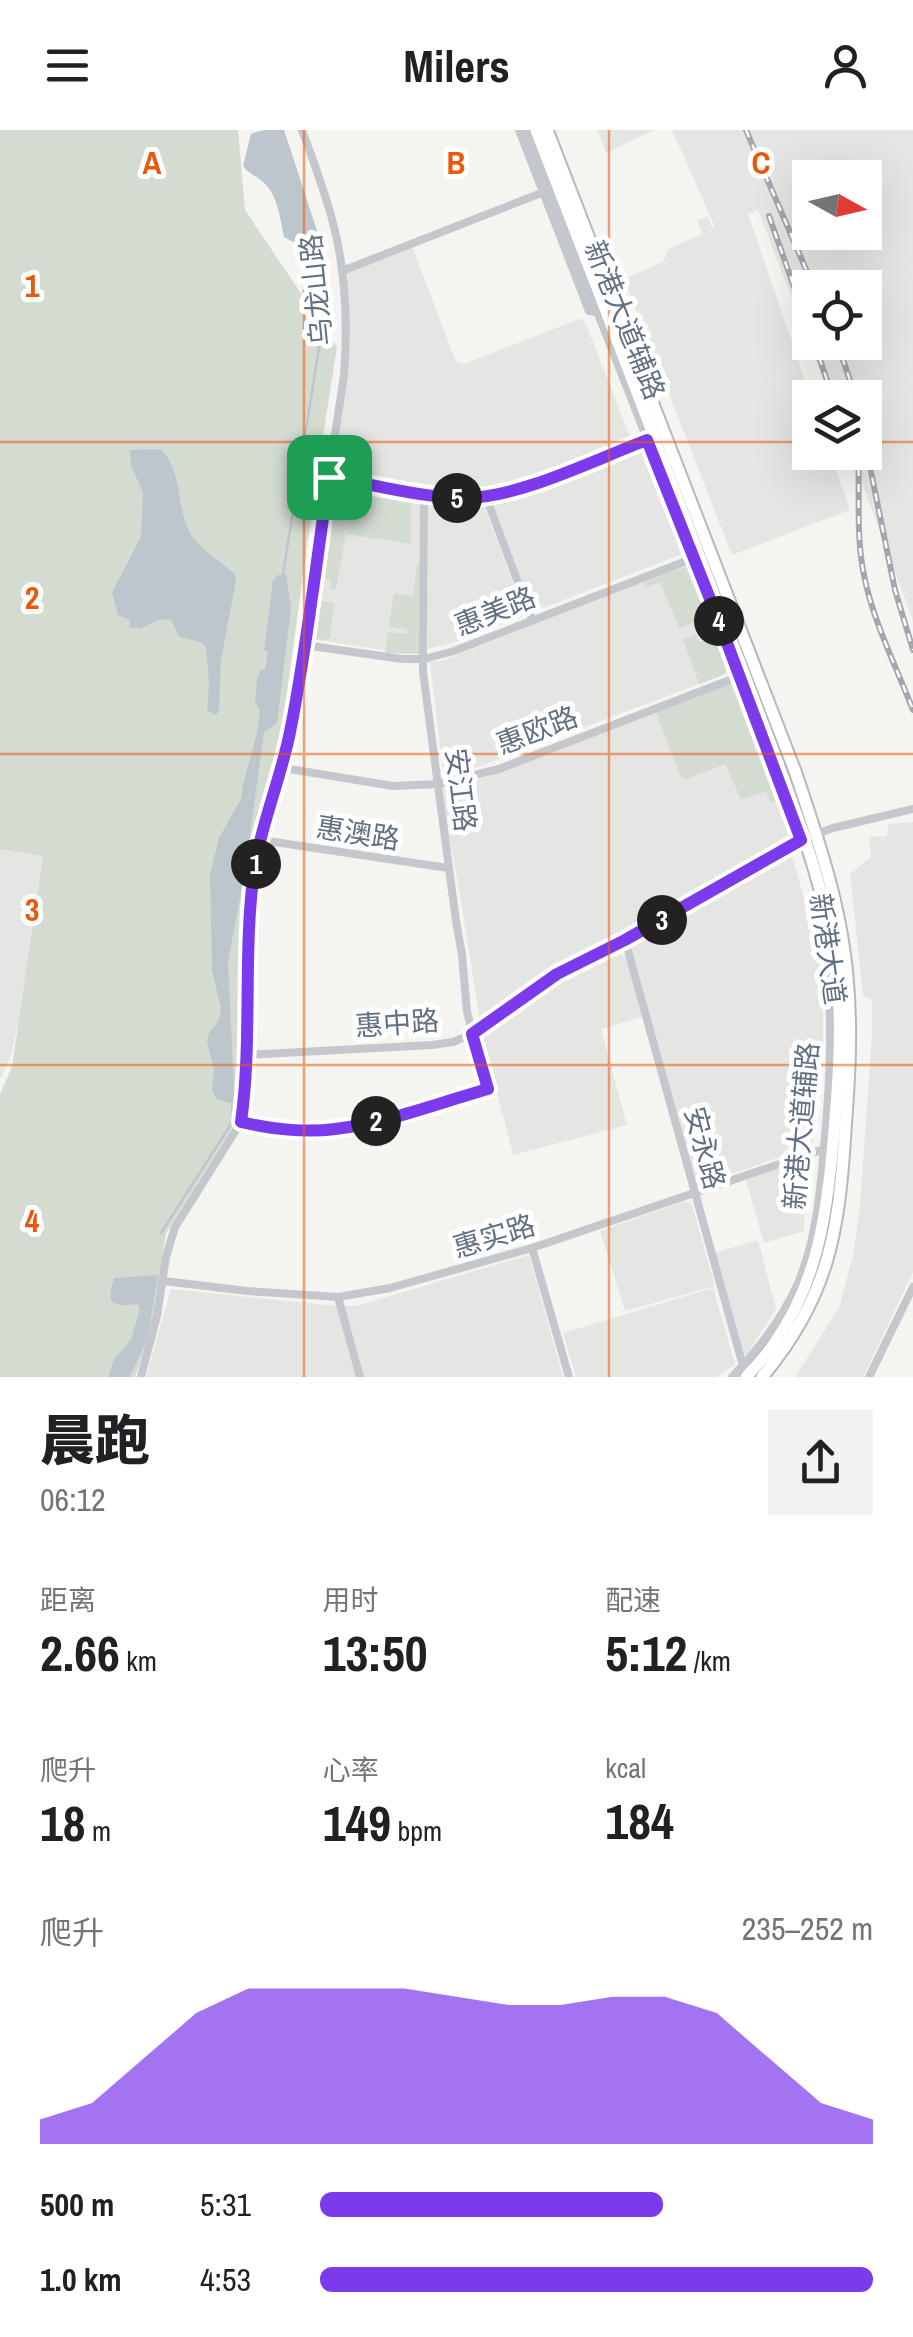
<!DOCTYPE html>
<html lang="zh">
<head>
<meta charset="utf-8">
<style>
  body { margin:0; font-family:"Archivo Narrow","Noto Sans SC",sans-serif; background:#f2f2f2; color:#202124; height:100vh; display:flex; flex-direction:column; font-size:38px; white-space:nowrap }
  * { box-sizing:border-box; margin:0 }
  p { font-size:32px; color:#757577 }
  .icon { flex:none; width:55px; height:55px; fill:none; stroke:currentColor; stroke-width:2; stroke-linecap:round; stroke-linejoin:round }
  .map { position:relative; height:1247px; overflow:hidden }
  .details { display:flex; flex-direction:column; background:#fff; flex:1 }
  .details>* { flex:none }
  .needle { width:65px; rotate:98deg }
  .controls { position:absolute; left:792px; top:30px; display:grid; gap:20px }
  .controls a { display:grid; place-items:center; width:90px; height:90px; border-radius:0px; background:#fff; box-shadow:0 10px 40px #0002; font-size:50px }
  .pin { position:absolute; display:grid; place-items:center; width:85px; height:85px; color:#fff; margin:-42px; border-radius:20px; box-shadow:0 5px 15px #0006 }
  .km { position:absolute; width:50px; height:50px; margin:-25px; border-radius:50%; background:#222; color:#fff; font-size:28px; line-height:50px; text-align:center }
  .round { display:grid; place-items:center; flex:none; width:105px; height:105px; border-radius:0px; background:#f2f2f2 }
  .headline { display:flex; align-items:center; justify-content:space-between; height:170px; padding:0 40px }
  h1 { font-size:55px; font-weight:800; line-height:75px }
  .metrics { display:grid; grid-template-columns:repeat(3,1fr); gap:15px; height:170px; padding:10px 40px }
  .metrics div { display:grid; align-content:center }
  .metrics b { font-size:50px; font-weight:800 }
  .metrics small { font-size:28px; font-weight:400 }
  .metrics p { font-size:28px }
  .chart { height:280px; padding:20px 40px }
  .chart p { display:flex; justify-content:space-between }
  .chart svg { width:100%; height:180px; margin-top:10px; fill:#7c3aed; opacity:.7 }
  ul { padding:0 40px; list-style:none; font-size:32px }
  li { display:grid; grid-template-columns:160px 120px 1fr; align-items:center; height:75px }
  li i { height:25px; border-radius:12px; background:#7c3aed }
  header { display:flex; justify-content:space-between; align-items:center; height:130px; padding:0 40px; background:#fff; font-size:45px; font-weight:800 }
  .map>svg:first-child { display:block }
  .built { fill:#e5e6e4; fill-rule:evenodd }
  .green { fill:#d4dcd2 }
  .water { fill:#bdc6cd }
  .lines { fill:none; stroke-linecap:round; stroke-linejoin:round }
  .stream { stroke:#bdc6cd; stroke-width:2.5 }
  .major-casing { stroke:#b5b8bd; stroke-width:15 }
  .minor { stroke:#c4c7cb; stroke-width:8 }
  .major { stroke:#fff; stroke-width:11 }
  .rail-casing { stroke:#a2a7ae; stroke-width:6 }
  .rail { stroke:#fff; stroke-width:2.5; stroke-dasharray:8; stroke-linecap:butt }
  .route-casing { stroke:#fff; stroke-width:20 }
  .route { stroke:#7c3aed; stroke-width:12 }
  .grid { fill:none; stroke:#e8590c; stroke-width:2.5; stroke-opacity:0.55 }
  .labels { text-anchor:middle; stroke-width:10; stroke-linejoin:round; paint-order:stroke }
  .street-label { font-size:28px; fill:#627083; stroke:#fff }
  .grid-label { font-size:32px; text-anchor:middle; font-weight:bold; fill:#e8590c; stroke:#fff; stroke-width:10; stroke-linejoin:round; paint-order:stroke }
</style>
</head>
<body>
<header><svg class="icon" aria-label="menu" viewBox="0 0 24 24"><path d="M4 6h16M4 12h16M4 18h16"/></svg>Milers<svg class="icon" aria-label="person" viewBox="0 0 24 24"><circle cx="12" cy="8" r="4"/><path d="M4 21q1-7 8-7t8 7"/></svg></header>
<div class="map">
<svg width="913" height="1247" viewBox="0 0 913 1247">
  <rect width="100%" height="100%" fill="#f4f5f1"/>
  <g class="built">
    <polygon points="597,0 655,0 606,23"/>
    <path d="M672,0H913V491L851,323L865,322V268L830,267L758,80L748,84L811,267L810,322L830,323L850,380L732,425L624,149L663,132L668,119L702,104L697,90L708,86L712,98L715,97ZM810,48H865V102H810ZM810,158H865V212H810Z"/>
    <polygon points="412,116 456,232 464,234 582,188 586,194 631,309 520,353 497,358 453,358 332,340 350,217 346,144 352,139"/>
    <polygon points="642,319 682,424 533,482 493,376"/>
    <polygon points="338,353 421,366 420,523 403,523 317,510 311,505 310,498 331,356"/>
    <polygon points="428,365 477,369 483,373 524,482 523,486 462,510 428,519"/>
    <polygon points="690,434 694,436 732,531 732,538 726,544 462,643 450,646 443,641 430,532 445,530 669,440"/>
    <polygon points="734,552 741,556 792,688 791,704 785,714 745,732 584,824 540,850 480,890 458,752 447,699 443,656 487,647 726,553"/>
    <polygon points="913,692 913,1142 863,1247 795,1247 839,1178 854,1121 860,1075 872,904 872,869 863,866 850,744 871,727 869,707 887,706 888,694"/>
    <polygon points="0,711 47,719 26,856 11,927 0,949"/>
    <polygon points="792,726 819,819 823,857 823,927 816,933 812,1016 694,1057 629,818 634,811 757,741"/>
    <polygon points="617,823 626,827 642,887 601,899 627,995 513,1025 483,908 534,867"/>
    <polygon points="807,1029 804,1101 764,1113 746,1050"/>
    <polygon points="685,1071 692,1075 715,1156 625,1181 600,1101"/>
    <polygon points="758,1110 776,1179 747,1224 741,1225 713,1123"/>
    <polygon points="529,1125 563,1247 146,1247 171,1159 327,1175 356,1176"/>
    <polygon points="713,1158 735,1234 717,1247 576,1247 563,1203"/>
  </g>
  <g class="green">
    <polygon points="0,0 238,0 245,80 337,217 314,363 277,636 251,734 241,830 241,966 239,987 166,1103 150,1207 135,1247 0,1247 0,964 12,937 43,726 0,719"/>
    <polygon points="335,351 376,357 372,367 411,373 411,414 346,404 336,459 330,460 331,449 320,447 330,364 332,353"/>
    <polygon points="417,434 423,434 420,524 385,523 388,502 407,504 407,499 390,497 389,495 394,463 413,466"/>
    <polygon points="690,436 711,484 707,488 679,498 660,452 646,457 644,453 669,442"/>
    <polygon points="316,470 332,472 334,475 330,508 327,510 317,509 312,504"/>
    <polygon points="695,504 699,512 715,508 727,539 723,545 699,554 683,509"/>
    <polygon points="730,553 740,558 782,669 771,673 766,661 741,669 725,634 686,649 680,646 656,582"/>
  </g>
  <g class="water">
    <path d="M264,0H284L324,122L322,124L310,121L284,107C280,88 278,65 263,52C255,45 249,44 243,36L251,4Z"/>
    <path d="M155,319L162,320C183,345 176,374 189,401C198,418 221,432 235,444L236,451L221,529L219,580L216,585L207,580L209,554L206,516L197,511L179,507L171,490C161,487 150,493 141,499L129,497L130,490L118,485L112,463L141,406L143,363L131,335L130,320Z"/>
    <polygon points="286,444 291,478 277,593 264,602 245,742 228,831 234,958 239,971 235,984 231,981 231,973 216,969 212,960 214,942 207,911 209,903 219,890 221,879 212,840 210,744 219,708 242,667 242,659 257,603 260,580 255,572 257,549 261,540 265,540 268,522 264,520 273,450 278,445"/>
    <path d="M158,1145L148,1207L130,1247H108L114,1229L131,1210L140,1179L138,1174C111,1177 106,1175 114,1148Z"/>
  </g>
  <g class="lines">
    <g class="stream">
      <polyline points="283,444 329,155 322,124"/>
      <polyline points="161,1103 228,999 235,984"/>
    </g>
    <defs>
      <g id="major">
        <path d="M536,0C589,136 641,273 693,409C721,482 749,555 776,628C801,697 827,765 836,838C843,896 838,955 833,1012C827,1083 817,1153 775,1212C767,1225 756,1236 746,1247"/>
        <path d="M547,0L795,641C818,709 841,776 847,847C852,898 849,949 845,1000C839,1101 829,1167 762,1247"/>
      </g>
    </defs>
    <use href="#major" class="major-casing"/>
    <g class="minor">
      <polyline points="519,0 589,181 598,182"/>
      <polyline points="526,0 705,457"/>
      <polyline points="342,141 549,60"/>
      <path d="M329,347C373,354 420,368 465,368C519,368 596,329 647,309"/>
      <polyline points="486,367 532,490"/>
      <polyline points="304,515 402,529 424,529 454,521 694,428"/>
      <polyline points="283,638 393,656 438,654 499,639 740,546"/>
      <polyline points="261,710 448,738"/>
      <polyline points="625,810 743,1236"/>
      <polyline points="245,925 432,915 453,912 472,904 557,845 625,810 801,710 833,698 913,679"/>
      <path d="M241,992C332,1013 403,983 488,959L467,882L462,825L456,791L423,542L424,363"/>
      <polyline points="532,1118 569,1247"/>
      <polyline points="164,1151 247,1161 338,1167 390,1158 532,1118 824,1019"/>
      <polyline points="338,1167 360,1247"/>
      <path d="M141,1247L157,1186L166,1127L175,1097L241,992L245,968L247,849L256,734L283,638L291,597L344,245C348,193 346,140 332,89C324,59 313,30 302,0"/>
      <path d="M732,1247C759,1219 782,1189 798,1153C816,1110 820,1064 824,1018C832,931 835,852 816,766"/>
      <polyline points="869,1247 913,1157"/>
    </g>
    <use href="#major" class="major"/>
    <defs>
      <g id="rail">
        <polyline points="746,0 814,158"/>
        <polyline points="769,86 810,202"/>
        <polyline points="814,212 833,268"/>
        <polyline points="837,212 856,268"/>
        <path d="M858,322C860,362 856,401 863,440C871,487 896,536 913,580"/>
        <polyline points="869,332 895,460 913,520"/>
      </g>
    </defs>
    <use href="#rail" class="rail-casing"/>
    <use href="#rail" class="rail"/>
  </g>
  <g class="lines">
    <defs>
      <path id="route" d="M647,310L718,489L801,710L625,810L557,844L472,904L488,959C438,973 387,993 335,999C306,1003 270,999 241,992C253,907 242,820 255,734C263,690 281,647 290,602C307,518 316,432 329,347C372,354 422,368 465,368C519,368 596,329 647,310Z"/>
    </defs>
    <use href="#route" class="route-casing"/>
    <use href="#route" class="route"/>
  </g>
  <path class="grid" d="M304,0V1247M609,0V1247M0,312H810M865,312H913M0,624H913M0,935H913"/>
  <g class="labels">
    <g class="street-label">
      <text transform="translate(316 160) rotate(-96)" y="10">乌龙山路</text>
      <text transform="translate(625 190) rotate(68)" y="10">新港大道辅路</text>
      <text transform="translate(495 481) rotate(-22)" y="10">惠美路</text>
      <text transform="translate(537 600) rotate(-21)" y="10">惠欧路</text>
      <text transform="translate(461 660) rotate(83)" y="10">安江路</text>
      <text transform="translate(358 703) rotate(9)" y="10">惠澳路</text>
      <text transform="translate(828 819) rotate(82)" y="10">新港大道</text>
      <text transform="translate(397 893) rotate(-4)" y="10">惠中路</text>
      <text transform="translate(801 996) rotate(-85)" y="10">新港大道辅路</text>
      <text transform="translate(705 1018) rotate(75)" y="10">安永路</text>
      <text transform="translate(494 1106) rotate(-17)" y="10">惠实路</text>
    </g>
  </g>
  <g class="grid-label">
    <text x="152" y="44">A</text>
    <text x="456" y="44">B</text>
    <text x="761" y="44">C</text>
    <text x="32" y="167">1</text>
    <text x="32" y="479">2</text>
    <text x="32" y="791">3</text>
    <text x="32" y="1102">4</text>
  </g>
</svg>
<div class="controls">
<a><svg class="needle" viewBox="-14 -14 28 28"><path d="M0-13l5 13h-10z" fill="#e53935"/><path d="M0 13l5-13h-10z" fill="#757577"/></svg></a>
<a><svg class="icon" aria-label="locate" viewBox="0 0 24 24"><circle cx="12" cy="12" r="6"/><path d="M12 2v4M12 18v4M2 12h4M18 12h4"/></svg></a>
<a><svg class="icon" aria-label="layers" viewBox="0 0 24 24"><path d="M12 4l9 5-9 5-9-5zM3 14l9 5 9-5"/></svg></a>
</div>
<div class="pin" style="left:329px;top:347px;background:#1e9e55"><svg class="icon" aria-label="arrive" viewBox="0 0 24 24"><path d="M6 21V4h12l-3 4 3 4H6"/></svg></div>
<b class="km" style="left:256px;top:734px">1</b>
<b class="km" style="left:376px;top:991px">2</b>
<b class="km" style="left:662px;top:790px">3</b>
<b class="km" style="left:719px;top:491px">4</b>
<b class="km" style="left:457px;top:368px">5</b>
</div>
<section class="details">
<div class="headline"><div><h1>晨跑</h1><p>06:12</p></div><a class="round"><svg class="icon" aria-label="share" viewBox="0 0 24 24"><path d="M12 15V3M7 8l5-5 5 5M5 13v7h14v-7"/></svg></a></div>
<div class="metrics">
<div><p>距离</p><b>2.66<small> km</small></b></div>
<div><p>用时</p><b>13:50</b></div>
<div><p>配速</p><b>5:12<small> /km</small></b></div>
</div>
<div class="metrics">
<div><p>爬升</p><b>18<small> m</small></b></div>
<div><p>心率</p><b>149<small> bpm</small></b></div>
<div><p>kcal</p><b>184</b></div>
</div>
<div class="chart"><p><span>爬升</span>235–252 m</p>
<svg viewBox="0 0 160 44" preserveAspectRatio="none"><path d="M0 44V38L10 34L20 23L30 12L40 6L50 6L60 6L70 6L80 8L90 10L100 10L110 8L120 8L130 12L140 23L150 34L160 38V44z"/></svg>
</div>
<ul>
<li><b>500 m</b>5:31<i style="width:62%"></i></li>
<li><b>1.0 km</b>4:53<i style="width:100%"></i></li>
</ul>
</section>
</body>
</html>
